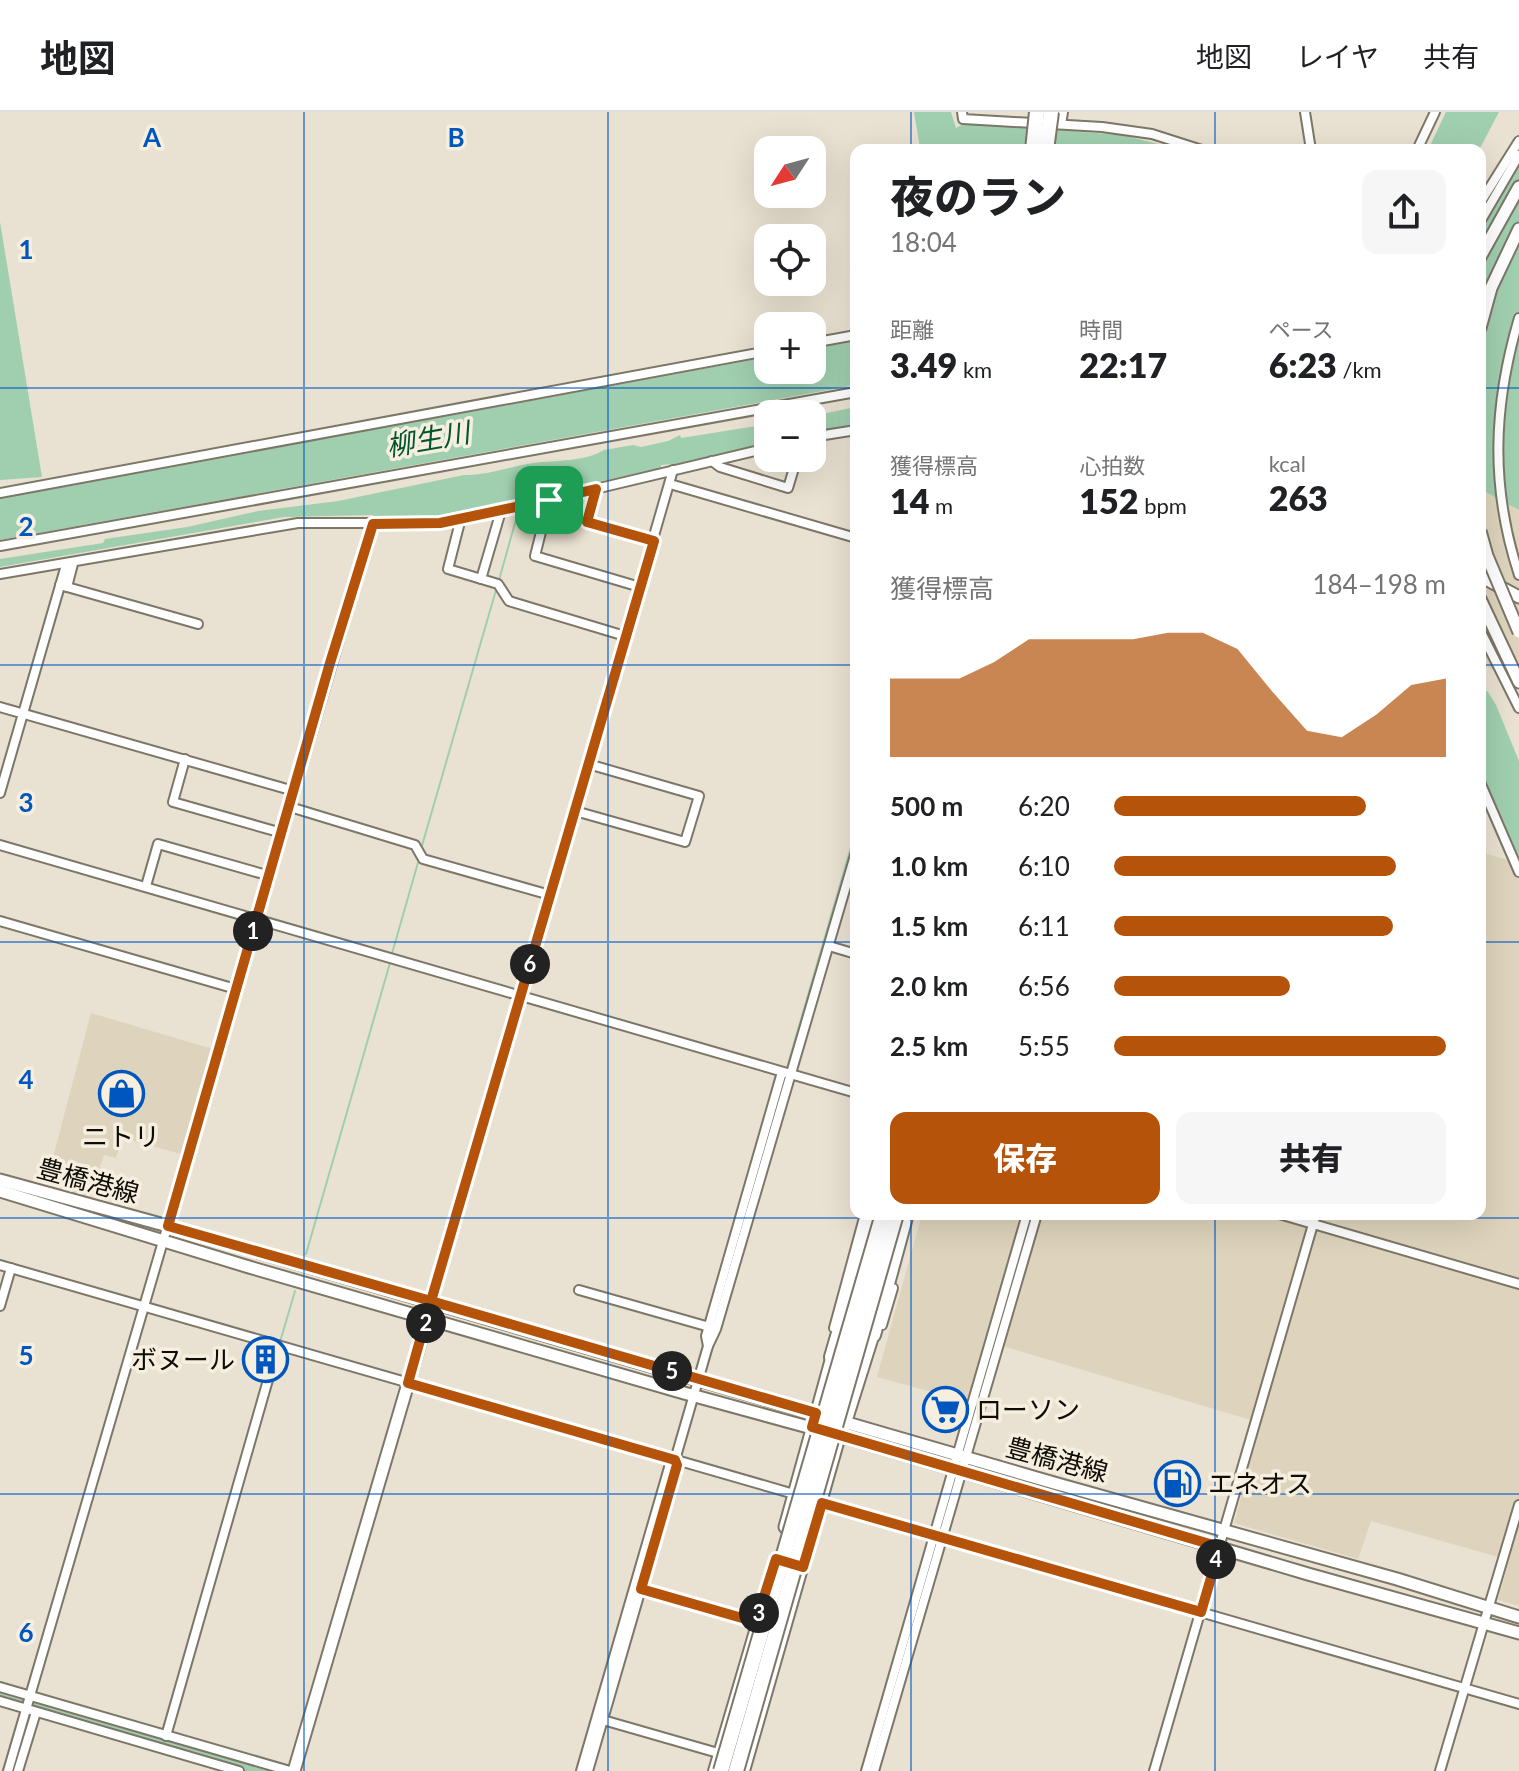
<!DOCTYPE html>
<html lang="ja">
<head>
<meta charset="utf-8">
<style>
  body { margin:0; font-family:Lato,"Noto Sans JP",sans-serif; background:#f6f6f6; color:#202124; height:100vh; display:flex; flex-direction:column; font-size:30px; white-space:nowrap }
  * { box-sizing:border-box; margin:0 }
  p { font-size:26px; color:#757577 }
  .icon { flex:none; width:44px; height:44px; fill:none; stroke:currentColor; stroke-width:2; stroke-linecap:round; stroke-linejoin:round }
  .map { position:relative; flex:1; overflow:hidden }
  .side { position:absolute; left:850px; top:32px; width:636px; height:1076px; display:flex; flex-direction:column; background:#fff; border-radius:16px; box-shadow:0 8px 32px #0002 }
  .side>* { flex:none }
  .needle { width:52px; rotate:234deg }
  .controls { position:absolute; left:754px; top:24px; display:grid; gap:16px }
  .controls a { display:grid; place-items:center; width:72px; height:72px; border-radius:16px; background:#fff; box-shadow:0 8px 32px #0002; font-size:40px }
  .pin { position:absolute; display:grid; place-items:center; width:68px; height:68px; color:#fff; margin:-34px; border-radius:16px; box-shadow:0 4px 12px #0006 }
  .km { position:absolute; width:40px; height:40px; margin:-20px; border-radius:50%; background:#222; color:#fff; font-size:22px; line-height:40px; text-align:center }
  .round { display:grid; place-items:center; flex:none; width:84px; height:84px; border-radius:16px; background:#f6f6f6 }
  .summary { display:flex; align-items:center; justify-content:space-between; height:136px; padding:0 40px }
  h1 { font-size:44px; font-weight:800; line-height:60px }
  .metrics { display:grid; grid-template-columns:repeat(3,1fr); gap:12px; height:136px; padding:8px 40px }
  .metrics div { display:grid; align-content:center }
  .metrics b { font-size:34px; font-weight:800 }
  .metrics small { font-size:22px; font-weight:400 }
  .metrics p { font-size:22px }
  .chart { height:224px; padding:16px 40px }
  .chart p { display:flex; justify-content:space-between }
  .chart svg { width:100%; height:144px; margin-top:8px; fill:#b45309; opacity:.7 }
  .button { display:flex; gap:16px; margin-top:auto; padding:16px 40px }
  .button a { flex:1; height:92px; border-radius:16px; background:#b45309; color:#fff; font-size:32px; font-weight:800; line-height:92px; text-align:center }
  .button a+a { background:#f6f6f6; color:#202124 }
  ul { padding:0 40px; list-style:none; font-size:26px }
  li { display:grid; grid-template-columns:128px 96px 1fr; align-items:center; height:60px }
  li i { height:20px; border-radius:10px; background:#b45309 }
  header { display:flex; align-items:center; gap:48px; box-sizing:border-box; height:112px; padding:0 40px; background:#fff; border-bottom:2px solid #e0e0e0 }
  header strong { font-size:38px }
  nav { display:flex; gap:44px; margin-inline-start:auto; font-size:28px }
  .map>svg:first-child { display:block }
  .built { fill:#ded4bd }
  .water { fill:#a0cfaf }
  .lines { fill:none; stroke-linecap:round; stroke-linejoin:round }
  .stream { stroke:#a0cfaf; stroke-width:2 }
  .river { stroke:#a0cfaf; stroke-width:14 }
  .street-casing { stroke:#7d7768; stroke-width:12 }
  .secondary-casing { stroke:#7d7768; stroke-width:15 }
  .highway-casing { stroke:#7d7768; stroke-width:18 }
  .street { stroke:#fff; stroke-width:8 }
  .secondary { stroke:#fff; stroke-width:11 }
  .highway { stroke:#fff; stroke-width:14 }
  .secondary-bridge-casing { stroke:#7d7768; stroke-width:15; stroke-linecap:butt }
  .highway-bridge-casing { stroke:#7d7768; stroke-width:18; stroke-linecap:butt }
  .secondary-bridge { stroke:#fff; stroke-width:11 }
  .highway-bridge { stroke:#fff; stroke-width:14 }
  .route-casing { stroke:#fff; stroke-width:16 }
  .route { stroke:#b45309; stroke-width:10 }
  .grid { fill:none; stroke:#0056bf; stroke-width:2; stroke-opacity:0.55 }
  .labels { text-anchor:middle; stroke-width:7; stroke-linejoin:round; paint-order:stroke }
  .poi-label { font-size:26px; fill:#0e0c07; stroke:#f6eede; text-anchor:start }
  .street-label { font-size:26px; fill:#0e0c07; stroke:#f6eede }
  .water-label { font-size:28px; font-style:italic; fill:#02552e; stroke:#f6eede }
  .grid-label { font-size:26px; text-anchor:middle; font-weight:bold; fill:#0056bf; stroke:#f6eede; stroke-width:7; stroke-linejoin:round; paint-order:stroke }
</style>
</head>
<body>
<header>
<strong>地図</strong>
<nav><a>地図</a><a>レイヤ</a><a>共有</a></nav>
</header>
<div class="map">
<svg width="1519" height="1659" viewBox="0 0 1519 1659">
  <rect width="100%" height="100%" fill="#e9e1d1"/>
  <g class="built">
    <polygon points="1480,377 1519,398 1519,561 1507,567 1480,550"/>
    <polygon points="1480,740 1512,749 1519,765 1519,1494 1498,1488 1509,1448 1371,1409 1358,1447 1234,1411 1261,1311 989,1230 969,1290 877,1265 922,1102 1480,1102"/>
    <polygon points="91,901 216,938 185,1043 122,1026 116,1046 104,1043 90,1086 46,1072"/>
  </g>
  <g class="water">
    <polygon points="914,0 951,0 956,16 965,11 1122,23 1183,38 917,38 920,36"/>
    <polygon points="1446,0 1499,0 1479,38 1428,38"/>
    <polygon points="1519,43 1519,398 1480,377 1480,107"/>
    <polygon points="0,110 42,365 0,368"/>
    <polygon points="856,229 856,273 0,428 0,386 768,245 768,258 812,258 812,237"/>
    <polygon points="856,295 856,312 812,320 812,304"/>
    <path d="M768,312V330L671,354L673,352L661,353V356L444,404L378,407L372,403L284,405L0,455V447L103,431L105,427L187,415L258,399L338,389L464,363C487,364 511,354 534,351C556,348 584,350 604,338L633,333L641,335L668,329L680,323L681,326Z"/>
    <polygon points="1480,575 1488,580 1496,593 1519,649 1519,750 1480,659"/>
  </g>
  <g class="lines">
    <g class="stream">
      <polyline points="499,468 519,397"/>
      <polyline points="421,737 496,478"/>
      <polyline points="391,845 419,747"/>
      <polyline points="786,959 856,718"/>
      <polyline points="306,1142 390,851"/>
      <polyline points="280,1230 295,1179"/>
      <polyline points="966,1332 1032,1102"/>
      <polyline points="12,1659 30,1604"/>
    </g>
    <polyline class="river" points="0,1581 269,1659"/>
    <defs>
      <g id="street">
        <polyline points="962,0 963,7 1102,15 1152,22 1202,38"/>
        <polyline points="1305,0 1311,38"/>
        <polyline points="1061,12 1063,0"/>
        <polyline points="1417,38 1435,0"/>
        <polyline points="1480,91 1519,29"/>
        <polyline points="1480,110 1519,43"/>
        <path d="M1519,206C1493,294 1490,375 1519,463"/>
        <polyline points="812,231 856,223"/>
        <polyline points="812,325 856,318"/>
        <polyline points="712,349 720,355 788,376 797,346"/>
        <polyline points="670,372 856,426"/>
        <polyline points="596,377 587,410 654,429"/>
        <polyline points="0,381 768,239"/>
        <polyline points="549,388 535,444 640,475"/>
        <polyline points="461,406 448,457 498,472 509,489 625,524"/>
        <polyline points="0,434 856,280"/>
        <polyline points="0,462 298,411 440,411 549,388 768,336"/>
        <polyline points="481,467 501,399"/>
        <polyline points="60,473 198,512"/>
        <polyline points="67,475 73,452"/>
        <polyline points="1480,518 1519,596"/>
        <polyline points="0,595 294,679"/>
        <polyline points="185,647 173,690 282,721"/>
        <polyline points="1480,670 1519,760"/>
        <polyline points="0,681 66,453"/>
        <polyline points="290,695 415,733 423,747 550,783"/>
        <polyline points="575,699 685,730 699,684 588,652"/>
        <polyline points="0,733 856,981"/>
        <polyline points="146,774 158,732 270,764"/>
        <polyline points="0,809 236,877"/>
        <polyline points="829,834 856,842"/>
        <polyline points="1279,1102 1519,1172"/>
        <polyline points="0,1153 794,1382"/>
        <polyline points="579,1178 713,1216"/>
        <polyline points="0,1194 11,1156"/>
        <polyline points="427,1207 673,358"/>
        <polyline points="882,1213 893,1176"/>
        <polyline points="834,1216 865,1102"/>
        <polyline points="708,1234 706,1224 782,960"/>
        <polyline points="822,1391 1519,1592"/>
        <polyline points="641,1477 756,1510"/>
        <polyline points="0,1575 290,1659"/>
        <polyline points="0,1589 239,1659"/>
        <polyline points="603,1608 718,1641"/>
        <polyline points="166,1624 278,1233"/>
        <polyline points="8,1659 373,412"/>
        <polyline points="18,1659 36,1600"/>
        <polyline points="581,1659 670,1352 675,1348"/>
        <polyline points="588,1659 677,1353 675,1348 708,1234 716,1217 856,740"/>
        <polyline points="713,1659 769,1468"/>
        <polyline points="745,1659 841,1324"/>
        <polyline points="866,1659 1027,1102"/>
        <polyline points="874,1659 1037,1102"/>
        <polyline points="1154,1659 1316,1102"/>
        <polyline points="1440,1659 1519,1393"/>
      </g>
      <g id="secondary">
        <polyline points="1480,145 1519,75"/>
        <polyline points="1480,216 1491,176 1519,117"/>
        <polyline points="1480,464 1519,485"/>
        <polyline points="1480,487 1519,570"/>
        <polyline points="0,1068 168,1114 1054,1371 1397,1467 1519,1505"/>
        <polyline points="0,1079 249,1155 684,1281 841,1324 1308,1462 1519,1521"/>
        <polyline points="844,1315 873,1223"/>
        <polyline points="785,1415 832,1245"/>
        <polyline points="294,1659 427,1207"/>
      </g>
      <g id="highway">
        <polyline points="873,1223 906,1102"/>
        <polyline points="832,1245 874,1102"/>
      </g>
    </defs>
    <use href="#street" class="street-casing"/>
    <use href="#secondary" class="secondary-casing"/>
    <use href="#highway" class="highway-casing"/>
    <use href="#street" class="street"/>
    <use href="#secondary" class="secondary"/>
    <use href="#highway" class="highway"/>
    <defs>
      <polyline id="secondary-bridge" points="1480,419 1487,444 1519,520"/>
      <g id="highway-bridge">
        <polyline points="1033,38 1037,0"/>
        <polyline points="1046,38 1051,0"/>
        <polyline points="721,1659 883,1102"/>
        <polyline points="736,1659 896,1102"/>
      </g>
    </defs>
    <use href="#secondary-bridge" class="secondary-bridge-casing"/>
    <use href="#highway-bridge" class="highway-bridge-casing"/>
    <use href="#secondary-bridge" class="secondary-bridge"/>
    <use href="#highway-bridge" class="highway-bridge"/>
  </g>
  <g class="lines">
    <defs>
      <polyline id="route" points="549,388 440,411 373,412 330,551 168,1114 431,1189 408,1271 675,1348 677,1353 641,1477 756,1510 776,1447 803,1455 822,1391 1201,1500 1220,1435 812,1315 816,1301 431,1189 654,429 587,410 596,377 549,388"/>
    </defs>
    <use href="#route" class="route-casing"/>
    <use href="#route" class="route"/>
  </g>
  <path class="grid" d="M304,0V1659M608,0V1659M911,0V38M1215,0V38M0,276H856M1480,276H1519M0,553H856M1480,553H1519M0,830H856M1480,830H1519M911,1102V1659M1215,1102V1659M0,1106H1519M0,1382H1519"/>
  <defs>
    <symbol id="shop-ring" viewBox="-11 -11 22 22"><circle r="9.5" fill="#f6eede" stroke="#0056bf" stroke-width="1.5"/><path d="M-5-2.5h2.3a2.7 3.5 0 0 1 5.4 0H5L5.5 6h-11ZM-1.5-2.5h3a1.5 2.3 0 0 0-3 0Z" fill="#0056bf"/></symbol>
    <symbol id="building-ring" viewBox="-11 -11 22 22"><circle r="9.5" fill="#f6eede" stroke="#0056bf" stroke-width="1.5"/><path d="M-4-6H4V6H1V3H-1V6H-4ZM-2.5-4.3h1.7v1.8h-1.7ZM.8-4.3h1.7v1.8H.8ZM-2.5-1h1.7V.8h-1.7ZM.8-1h1.7V.8H.8Z" fill="#0056bf"/></symbol>
    <symbol id="supermarket-ring" viewBox="-11 -11 22 22"><circle r="9.5" fill="#f6eede" stroke="#0056bf" stroke-width="1.5"/><path d="M-6-5.5h2.5l.6 2H6L4.5 2H-2.5L-4.4-4H-6ZM-1.5 3.2a1.3 1.3 0 1 0 .1 0ZM3 3.2a1.3 1.3 0 1 0 .1 0Z" fill="#0056bf"/></symbol>
    <symbol id="fuel-ring" viewBox="-11 -11 22 22"><circle r="9.5" fill="#f6eede" stroke="#0056bf" stroke-width="1.5"/><path d="M-5.5-6h7V0h2V4h1.3V-2.5L3-4.5l.8-.8L6-3V5H2.5V1h-1V6h-7ZM-4.2-4.7v3.2H.2V-4.7Z" fill="#0056bf"/></symbol>
  </defs>
  <g fill-rule="evenodd">
    <use href="#shop-ring" x="96" y="956" width="51" height="51"/>
    <use href="#building-ring" x="240" y="1222" width="51" height="51"/>
    <use href="#supermarket-ring" x="920" y="1272" width="51" height="51"/>
    <use href="#fuel-ring" x="1152" y="1346" width="51" height="51"/>
  </g>
  <g class="labels">
    <g class="poi-label">
      <text x="121" y="1034" text-anchor="middle">ニトリ</text>
      <text x="235" y="1257" text-anchor="end">ボヌール</text>
      <text x="976" y="1307">ローソン</text>
      <text x="1208" y="1381">エネオス</text>
    </g>
    <g class="street-label">
      <text transform="translate(88 1069) rotate(15)" y="9">豊橋港線</text>
      <text transform="translate(1057 1348) rotate(15)" y="9">豊橋港線</text>
    </g>
    <g class="water-label">
      <text transform="translate(428 327) rotate(-10)" y="10">柳生川</text>
    </g>
  </g>
  <g class="grid-label">
    <text x="152" y="35">A</text>
    <text x="456" y="35">B</text>
    <text x="26" y="147">1</text>
    <text x="26" y="424">2</text>
    <text x="26" y="700">3</text>
    <text x="26" y="977">4</text>
    <text x="26" y="1253">5</text>
    <text x="26" y="1530">6</text>
  </g>
</svg>
<div class="controls">
<a><svg class="needle" viewBox="-14 -14 28 28"><path d="M0-13l5 13h-10z" fill="#e53935"/><path d="M0 13l5-13h-10z" fill="#757577"/></svg></a>
<a><svg class="icon" aria-label="locate" viewBox="0 0 24 24"><circle cx="12" cy="12" r="6"/><path d="M12 2v4M12 18v4M2 12h4M18 12h4"/></svg></a>
<a>+</a>
<a>−</a>
</div>
<div class="pin" style="left:549px;top:388px;background:#1e9e55"><svg class="icon" aria-label="arrive" viewBox="0 0 24 24"><path d="M6 21V4h12l-3 4 3 4H6"/></svg></div>
<b class="km" style="left:253px;top:819px">1</b>
<b class="km" style="left:426px;top:1211px">2</b>
<b class="km" style="left:759px;top:1501px">3</b>
<b class="km" style="left:1216px;top:1447px">4</b>
<b class="km" style="left:672px;top:1259px">5</b>
<b class="km" style="left:530px;top:852px">6</b>
<section class="side">
<div class="summary"><div><h1>夜のラン</h1><p>18:04</p></div><a class="round"><svg class="icon" aria-label="share" viewBox="0 0 24 24"><path d="M12 15V3M7 8l5-5 5 5M5 13v7h14v-7"/></svg></a></div>
<div class="metrics">
<div><p>距離</p><b>3.49<small> km</small></b></div>
<div><p>時間</p><b>22:17</b></div>
<div><p>ペース</p><b>6:23<small> /km</small></b></div>
</div>
<div class="metrics">
<div><p>獲得標高</p><b>14<small> m</small></b></div>
<div><p>心拍数</p><b>152<small> bpm</small></b></div>
<div><p>kcal</p><b>263</b></div>
</div>
<div class="chart"><p><span>獲得標高</span>184–198 m</p>
<svg viewBox="0 0 160 44" preserveAspectRatio="none"><path d="M0 44V20L10 20L20 20L30 15L40 8L50 8L60 8L70 8L80 6L90 6L100 11L110 24L120 36L130 38L140 31L150 22L160 20V44z"/></svg>
</div>
<ul>
<li><b>500 m</b>6:20<i style="width:76%"></i></li>
<li><b>1.0 km</b>6:10<i style="width:85%"></i></li>
<li><b>1.5 km</b>6:11<i style="width:84%"></i></li>
<li><b>2.0 km</b>6:56<i style="width:53%"></i></li>
<li><b>2.5 km</b>5:55<i style="width:100%"></i></li>
</ul>
<div class="button"><a>保存</a><a>共有</a></div>
</section>
</div>
</body>
</html>
